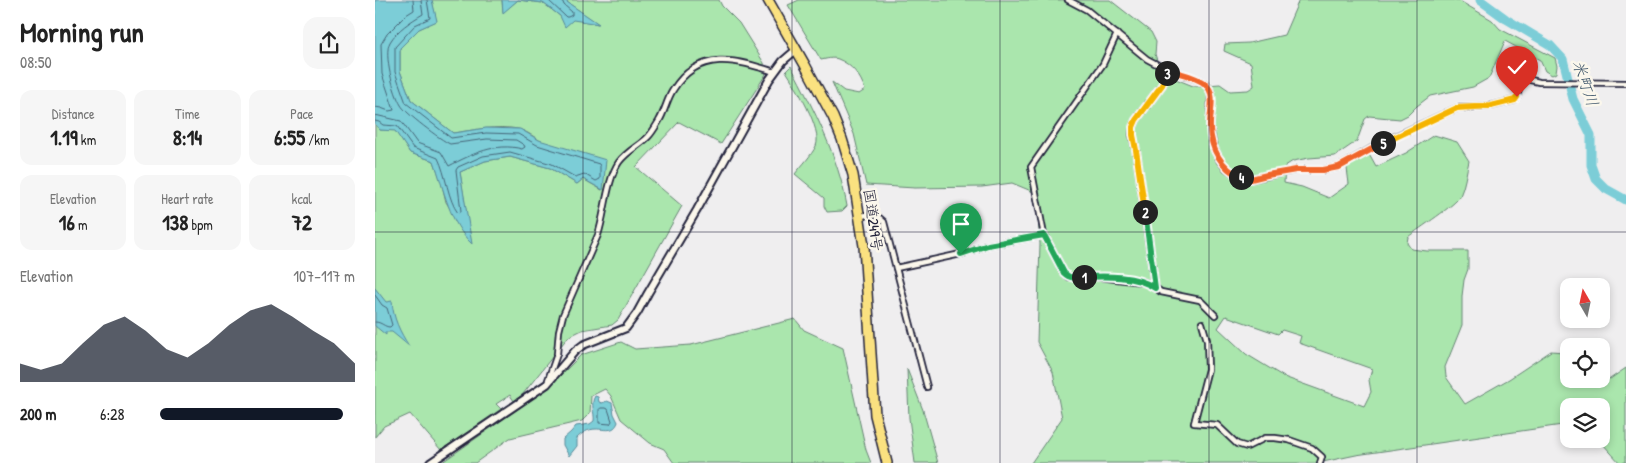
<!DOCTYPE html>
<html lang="en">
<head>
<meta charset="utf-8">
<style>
  body { margin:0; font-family:"Patrick Hand","Klee One",sans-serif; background:#f6f6f6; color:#222; height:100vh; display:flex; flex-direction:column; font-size:19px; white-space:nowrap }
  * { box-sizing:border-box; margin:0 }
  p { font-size:16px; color:#767676 }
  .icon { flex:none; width:28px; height:28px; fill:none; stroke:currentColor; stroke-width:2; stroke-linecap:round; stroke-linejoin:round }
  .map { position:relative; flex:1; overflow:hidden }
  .panel { display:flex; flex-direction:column; background:#fff; width:375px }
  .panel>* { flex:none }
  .needle { width:32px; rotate:351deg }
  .buttons { position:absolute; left:1185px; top:278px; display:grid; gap:10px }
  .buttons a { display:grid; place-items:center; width:50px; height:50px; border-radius:10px; background:#fff; box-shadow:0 2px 8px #0003; font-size:25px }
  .pin { position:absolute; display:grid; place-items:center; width:42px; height:42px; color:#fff; margin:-51px -21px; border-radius:50% 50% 50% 0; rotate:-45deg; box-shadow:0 0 5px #0007 }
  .pin .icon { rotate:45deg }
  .km { position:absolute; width:25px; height:25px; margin:-12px; border-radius:50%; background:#222; color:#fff; font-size:14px; line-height:25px; text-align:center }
  .round { display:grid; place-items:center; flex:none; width:52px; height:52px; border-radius:15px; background:#f6f6f6 }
  .headline { display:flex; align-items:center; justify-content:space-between; height:85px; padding:0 20px }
  h1 { font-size:28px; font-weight:700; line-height:38px }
  .figures { display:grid; grid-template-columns:repeat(3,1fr); gap:8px; height:85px; padding:5px 20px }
  .figures div { display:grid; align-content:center; border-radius:12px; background:#f6f6f6; text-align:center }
  .figures b { font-size:21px; font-weight:700 }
  .figures small { font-size:14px; font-weight:400 }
  .figures p { font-size:14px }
  .chart { height:140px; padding:10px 20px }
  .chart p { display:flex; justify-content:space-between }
  .chart svg { width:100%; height:90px; margin-top:5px; fill:#111827; opacity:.7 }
  ul { padding:0 20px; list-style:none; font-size:16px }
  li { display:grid; grid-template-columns:80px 60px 1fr; align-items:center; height:38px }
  li i { height:12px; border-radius:6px; background:#111827 }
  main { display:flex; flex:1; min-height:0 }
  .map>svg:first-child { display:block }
  .green { fill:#aae6ad; stroke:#668474; fill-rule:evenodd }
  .water { fill:#7ccdd7; stroke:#588999 }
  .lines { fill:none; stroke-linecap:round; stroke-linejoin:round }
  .shore { stroke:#466679; stroke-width:1 }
  .river { stroke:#7ccdd7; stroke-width:9 }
  .street-casing { stroke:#22223b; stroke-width:8 }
  .secondary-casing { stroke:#22223b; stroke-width:10 }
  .highway-casing { stroke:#22223b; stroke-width:12 }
  .street { stroke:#fbf7ec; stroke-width:4.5 }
  .secondary { stroke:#fbf7ec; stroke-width:6 }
  .highway { stroke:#fae180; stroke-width:9 }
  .split-1-casing { stroke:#fff; stroke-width:10 }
  .split-2-casing { stroke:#fff; stroke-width:10 }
  .split-3-casing { stroke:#fff; stroke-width:10 }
  .split-4-casing { stroke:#fff; stroke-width:10 }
  .split-5-casing { stroke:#fff; stroke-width:10 }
  .split-6-casing { stroke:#fff; stroke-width:10 }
  .split-1 { stroke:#22a559; stroke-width:6 }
  .split-2 { stroke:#22a559; stroke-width:6 }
  .split-3 { stroke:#f5b400; stroke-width:6 }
  .split-4 { stroke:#f0652b; stroke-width:6 }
  .split-5 { stroke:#f0652b; stroke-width:6 }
  .split-6 { stroke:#f5b400; stroke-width:6 }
  .grid { fill:none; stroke:#22223b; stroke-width:1; stroke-opacity:0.55 }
  .labels { text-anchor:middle; stroke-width:5; stroke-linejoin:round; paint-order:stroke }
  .street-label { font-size:15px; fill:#22223b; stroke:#fbf7ec }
  .water-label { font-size:16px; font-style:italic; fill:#3d556a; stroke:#fbf7ec }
</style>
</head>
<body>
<main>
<section class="panel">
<div class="headline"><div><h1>Morning run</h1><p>08:50</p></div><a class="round"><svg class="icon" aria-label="share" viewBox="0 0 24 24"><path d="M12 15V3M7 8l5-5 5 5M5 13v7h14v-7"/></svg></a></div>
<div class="figures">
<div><p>Distance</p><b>1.19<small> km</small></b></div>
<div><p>Time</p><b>8:14</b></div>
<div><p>Pace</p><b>6:55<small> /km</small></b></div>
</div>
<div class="figures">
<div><p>Elevation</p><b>16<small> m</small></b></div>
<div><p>Heart rate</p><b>138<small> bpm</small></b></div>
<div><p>kcal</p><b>72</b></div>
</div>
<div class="chart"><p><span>Elevation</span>107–117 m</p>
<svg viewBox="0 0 160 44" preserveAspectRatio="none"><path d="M0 44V35L10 38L20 35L30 25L40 16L50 12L60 19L70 28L80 32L90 25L100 16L110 9L120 6L130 12L140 19L150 25L160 35V44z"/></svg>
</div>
<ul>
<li><b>200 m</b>6:28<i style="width:94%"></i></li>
</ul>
</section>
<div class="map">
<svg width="1251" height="463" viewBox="0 0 1251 463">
  <rect width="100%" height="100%" fill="#efeeef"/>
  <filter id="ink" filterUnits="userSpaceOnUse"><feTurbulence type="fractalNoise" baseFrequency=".02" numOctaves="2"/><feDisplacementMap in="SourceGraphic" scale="10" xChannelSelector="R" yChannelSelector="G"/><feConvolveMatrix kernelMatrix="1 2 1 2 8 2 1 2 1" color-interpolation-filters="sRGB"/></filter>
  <g filter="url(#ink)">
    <g class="green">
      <path d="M57,0H127L128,12L143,0L168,3L185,16L223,24L189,0H344L347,6L364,23L389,63L391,74L346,144L304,122L261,167L307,206L243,320L237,325L207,330L193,337L148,394L139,401L135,395L121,404L126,409L66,450L35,414L9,426L0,437V124L5,130H20L35,153L59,161L66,181L71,202L96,243L85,172L110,161L135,157L175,168L202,184L208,179L227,190C211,177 160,132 143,129C122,125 99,130 78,133L36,100L25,71V48L44,29L61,21Z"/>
      <path d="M424,0H735L776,32L781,42L780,54L786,73L818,86L845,84L855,91L873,90L879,86L876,63L849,51L850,44L874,43L909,35L924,0H1083L1117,20L1125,29L1180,58L1182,66L1181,73L1177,75L1170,71L1165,60L1130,41L1114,78L1098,87L1055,96L1042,106L1033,115L1025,119L994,116L990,119L982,141L966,152L960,156L934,158L918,161L910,166L909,183L927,187L954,198L974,184L971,160L991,149L1001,167L1031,153L1059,135L1082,142L1094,161C1091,173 1090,185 1085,196C1082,204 1043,229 1033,237L1032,243L1036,249L1052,251H1093V269L1089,280L1087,296V325L1070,367L1071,377L1090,404L1134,379L1176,351L1189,352L1194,355V379H1226V374L1235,379L1251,368V462L1245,463L1226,442L1220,439H1226V406H1194V424L981,455L943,463H656L687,418L678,372L662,342L665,244L661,193L637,183L607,187L540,188L491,185L479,134L457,82L469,91L484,94L490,90C486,76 476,64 463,59C458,57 451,59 446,60L413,5ZM851,316L903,334L907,330L926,336L924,343L997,369L994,380L996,392L989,406L909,377L871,354L843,328Z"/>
      <path d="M416,66C439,110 463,156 472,206L467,211L452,212L449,206V198L420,174C427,165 436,156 441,146C448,130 420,85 411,71Z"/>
      <polygon points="420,319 429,330 468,348 491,450 496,463 299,463 289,449 275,443 246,419 236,396 230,389 216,396 215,413 207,421 135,438 100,463 66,463 174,387 206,355 246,342 260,349 316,345"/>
      <polygon points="532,369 548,410 563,463 540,463 534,418"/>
    </g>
    <g class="water">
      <path d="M0,0H57L62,21L44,29L25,48V71L36,100L78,133L111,128L145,129L164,140L231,160L228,190L208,179L202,184L175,168L135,157L110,161L85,172L97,244C74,223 69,189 59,161L35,153L20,131L5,130L0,124Z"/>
      <polygon points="127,0 189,0 224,24 198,20 190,27 185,16 168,3 143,0 128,13"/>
      <path d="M0,288L11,302L17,301C18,318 25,332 34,346L17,332H11V335L0,326Z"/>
      <path d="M220,396L223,397L224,402L227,403L232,401L237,403L239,414L243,422C239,433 230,429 221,429C213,429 207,433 202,438V446L194,456L188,445V439L196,432L201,426L215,424L219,421C220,413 215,404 220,396Z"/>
    </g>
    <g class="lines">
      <g class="shore">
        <polyline points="173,0 191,17 193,17 197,15 197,12 189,5 187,0"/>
        <polyline points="0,107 6,108 14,111 19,110 7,74 6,44 12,34 31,15 39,10 38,0"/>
        <path d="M0,115L26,121L42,143L66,152L74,166C97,154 121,142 147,149L150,147L149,145L141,140L112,139L75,144C66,140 30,113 26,105C19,94 8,54 15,42C22,30 36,21 48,14L46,0"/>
        <path d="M0,121L4,122L8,125L22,126L38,148L63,158C71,174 73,200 83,213L86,211L81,170L83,167L108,156L135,152L177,164L200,177L209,174L221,181L225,179V166L224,164L162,145L143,134L111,133L76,138L31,103L20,72V47L40,25L55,18L52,0"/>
        <path d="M0,295L7,305L12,308L17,325L15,327C9,327 7,322 0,322"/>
        <polygon points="226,408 231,408 233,409 237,421 235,424 224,423 224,410"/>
      </g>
      <polyline class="river" points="1105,0 1131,19 1175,45 1188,59 1198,99 1216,135 1216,165 1221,179 1231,189 1251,200"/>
      <defs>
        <g id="street">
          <polyline points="693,0 712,10 772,59 787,67 821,79 831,84 836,92 835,128 839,148 845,161 851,168 867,178 876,179 921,170 948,170 964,167 1006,143 1082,108 1116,106 1140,100 1142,97 1147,78 1164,82 1251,83"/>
          <polyline points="742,34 728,64 656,167 669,235 689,273 693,277 724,277 768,282 775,284 786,292 825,300 840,315"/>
          <polyline points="485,216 500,214 509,222 552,387"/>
          <polyline points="521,268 586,254 613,245 669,235"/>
          <polyline points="780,288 761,150 757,135 758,127 761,120 787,85 794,70"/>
          <polyline points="827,323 832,340 833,369 819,423 842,425 862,444 872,447 890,438 900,438 914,440 937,448 947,457 945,463"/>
          <path d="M173,380L182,354L184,331L188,315L223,235C230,214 232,179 244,162C252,151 264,146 273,137C277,133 281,126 284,121C290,111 292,99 298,90C324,48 362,60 400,72"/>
        </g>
        <polyline id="secondary" points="55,463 172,384 200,351 208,345 251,328 262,313 273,293 322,210 394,80 408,61 422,49"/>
        <polyline id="highway" points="393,0 430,65 458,117 467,139 478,175 489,246 500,415 512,463"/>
      </defs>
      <use href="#street" class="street-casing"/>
      <use href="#secondary" class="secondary-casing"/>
      <use href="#highway" class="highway-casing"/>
      <use href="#street" class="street"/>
      <use href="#secondary" class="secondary"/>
      <use href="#highway" class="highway"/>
    </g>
  </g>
  <g class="lines" filter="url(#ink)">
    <defs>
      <path id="split-1" d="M586,254L613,245L669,235L689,273C695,279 701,278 709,277"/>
      <path id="split-2" d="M709,277C731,276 761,275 780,288L770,212"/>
      <polyline id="split-3" points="770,212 761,150 758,135 758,127 761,120 787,85 792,73"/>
      <path id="split-4" d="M792,73L794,70C806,74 820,76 830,84C842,93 834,114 835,128C836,149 846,168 866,177"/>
      <polyline id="split-5" points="866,177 876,179 892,175 921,170 948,170 964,167 1008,143"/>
      <polyline id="split-6" points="1008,143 1082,108 1116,106 1140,100 1142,97"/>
    </defs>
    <use href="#split-1" class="split-1-casing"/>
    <use href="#split-2" class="split-2-casing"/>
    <use href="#split-3" class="split-3-casing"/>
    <use href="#split-4" class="split-4-casing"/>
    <use href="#split-5" class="split-5-casing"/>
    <use href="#split-6" class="split-6-casing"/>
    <use href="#split-1" class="split-1"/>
    <use href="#split-2" class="split-2"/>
    <use href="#split-3" class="split-3"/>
    <use href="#split-4" class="split-4"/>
    <use href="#split-5" class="split-5"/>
    <use href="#split-6" class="split-6"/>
  </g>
  <path class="grid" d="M208,0V463M417,0V463M625,0V463M834,0V463M1042,0V463M0,232H1251"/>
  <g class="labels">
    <g class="street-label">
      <text transform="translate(498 220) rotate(82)" y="5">国道249号</text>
    </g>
    <g class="water-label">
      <text transform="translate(1211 83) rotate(71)" y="6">米町川</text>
    </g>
  </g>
</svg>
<div class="buttons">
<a><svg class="needle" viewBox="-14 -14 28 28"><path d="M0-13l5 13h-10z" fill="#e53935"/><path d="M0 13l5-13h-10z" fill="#767676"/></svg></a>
<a><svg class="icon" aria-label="locate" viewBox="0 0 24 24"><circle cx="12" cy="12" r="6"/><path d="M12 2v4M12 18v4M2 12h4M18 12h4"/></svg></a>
<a><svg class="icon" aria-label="layers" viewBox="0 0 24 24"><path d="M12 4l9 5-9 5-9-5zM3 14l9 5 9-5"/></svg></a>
</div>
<div class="pin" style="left:586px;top:254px;background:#1e9e55"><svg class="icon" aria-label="arrive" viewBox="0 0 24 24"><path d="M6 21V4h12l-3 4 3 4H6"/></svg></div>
<div class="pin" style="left:1142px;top:97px;background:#d93025"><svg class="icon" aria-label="check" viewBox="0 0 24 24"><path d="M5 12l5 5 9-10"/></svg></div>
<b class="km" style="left:709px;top:277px">1</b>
<b class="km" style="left:770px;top:212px">2</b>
<b class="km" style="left:792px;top:73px">3</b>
<b class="km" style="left:866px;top:177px">4</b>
<b class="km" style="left:1008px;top:143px">5</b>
</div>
</main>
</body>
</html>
